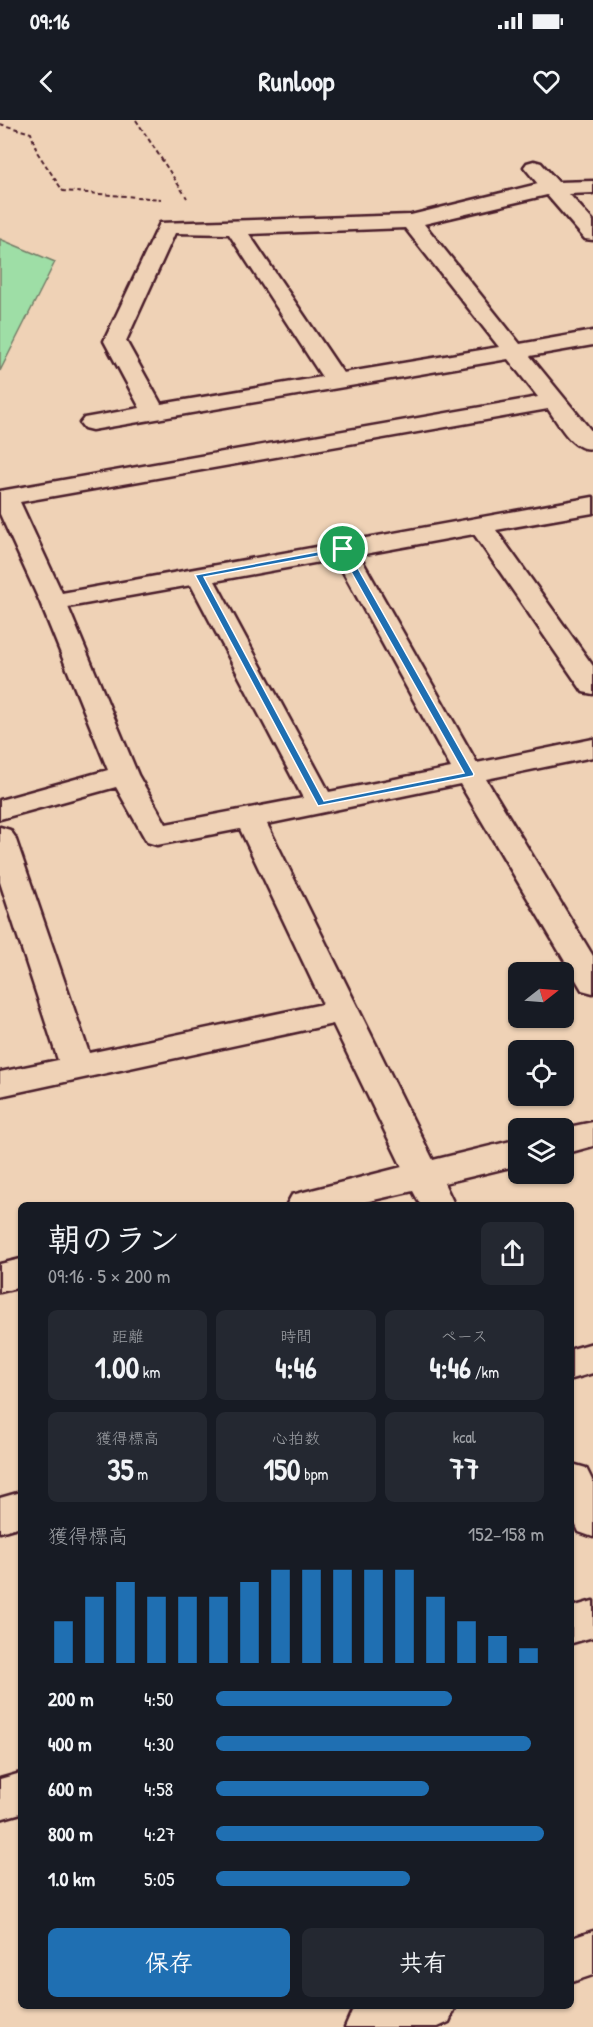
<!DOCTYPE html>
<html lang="ja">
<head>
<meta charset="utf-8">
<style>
  body { margin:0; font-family:"Patrick Hand","Klee One",sans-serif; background:#242831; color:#f1f3f6; height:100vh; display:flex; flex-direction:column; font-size:22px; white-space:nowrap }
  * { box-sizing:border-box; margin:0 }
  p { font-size:20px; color:#9ea1a6 }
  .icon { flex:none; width:33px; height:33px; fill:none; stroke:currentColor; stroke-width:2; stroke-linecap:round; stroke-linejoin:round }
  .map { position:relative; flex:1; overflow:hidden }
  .details { position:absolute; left:18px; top:1082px; width:556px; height:807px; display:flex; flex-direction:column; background:#171b24; border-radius:9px; box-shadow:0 2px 4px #0004 }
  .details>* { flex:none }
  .needle { width:39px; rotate:73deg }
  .controls { position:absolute; left:508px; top:842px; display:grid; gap:12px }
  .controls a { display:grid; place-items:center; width:66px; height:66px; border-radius:9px; background:#171b24; box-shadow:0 2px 4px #0004; font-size:30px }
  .pin { position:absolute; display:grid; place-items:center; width:51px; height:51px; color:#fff; margin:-26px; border:3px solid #fff; border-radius:50%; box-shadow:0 2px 6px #0007 }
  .round { display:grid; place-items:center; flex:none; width:63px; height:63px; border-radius:9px; background:#242831 }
  .summary { display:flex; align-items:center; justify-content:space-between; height:102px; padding:0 30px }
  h1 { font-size:33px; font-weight:800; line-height:45px }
  .figures { display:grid; grid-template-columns:repeat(3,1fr); gap:9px; height:102px; padding:6px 30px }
  .figures div { display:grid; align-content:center; border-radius:9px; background:#242831; text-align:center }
  .figures b { font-size:30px; font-weight:800 }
  .figures small { font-size:16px; font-weight:400 }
  .figures p { font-size:16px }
  .chart { height:168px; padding:12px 30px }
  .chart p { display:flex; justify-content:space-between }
  .chart svg { width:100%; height:108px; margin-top:6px; stroke:#1f6fb2; stroke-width:6 }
  .primary-button { display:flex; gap:12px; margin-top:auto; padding:12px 30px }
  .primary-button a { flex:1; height:69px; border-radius:9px; background:#1f6fb2; color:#fff; font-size:24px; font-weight:800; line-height:69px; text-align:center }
  .primary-button a+a { background:#242831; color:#f1f3f6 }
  ul { padding:0 30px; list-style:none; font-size:20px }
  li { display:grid; grid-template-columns:96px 72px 1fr; align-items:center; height:45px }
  li i { height:15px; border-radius:8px; background:#1f6fb2 }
  .status { display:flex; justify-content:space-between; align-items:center; height:42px; padding:0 30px; background:#171b24; direction:ltr }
  .status svg { height:16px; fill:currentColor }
  header { display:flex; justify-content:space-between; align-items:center; height:78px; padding:0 30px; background:#171b24; font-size:27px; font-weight:800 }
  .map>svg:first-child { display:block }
  .green { fill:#9edea6; stroke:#747e68; stroke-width:1.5 }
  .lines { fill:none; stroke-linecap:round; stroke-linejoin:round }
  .minor-casing { stroke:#4a1f2b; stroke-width:5 }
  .path { stroke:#4a1f2b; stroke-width:2; stroke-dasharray:4.5 3; stroke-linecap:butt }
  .minor { fill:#efd2b6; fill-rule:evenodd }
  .route { fill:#1f6fb2; stroke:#fff; stroke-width:1.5; fill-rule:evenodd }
</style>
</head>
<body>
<div class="status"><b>09:16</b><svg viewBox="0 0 49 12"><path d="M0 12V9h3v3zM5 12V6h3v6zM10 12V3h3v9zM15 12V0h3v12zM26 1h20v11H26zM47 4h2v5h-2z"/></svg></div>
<header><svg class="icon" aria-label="back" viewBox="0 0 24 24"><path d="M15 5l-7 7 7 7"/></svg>Runloop<svg class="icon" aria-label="heart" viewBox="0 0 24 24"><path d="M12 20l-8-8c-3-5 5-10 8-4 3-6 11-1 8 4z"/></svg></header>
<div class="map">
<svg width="593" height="1907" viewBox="0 0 593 1907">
  <rect width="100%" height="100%" fill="#efd2b6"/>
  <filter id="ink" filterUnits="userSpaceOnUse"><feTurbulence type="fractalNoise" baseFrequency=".0167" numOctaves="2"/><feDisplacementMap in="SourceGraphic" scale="12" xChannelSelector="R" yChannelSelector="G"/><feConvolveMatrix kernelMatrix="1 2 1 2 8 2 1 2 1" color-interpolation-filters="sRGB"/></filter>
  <g filter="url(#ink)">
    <polygon class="green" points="0,119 55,142 0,251"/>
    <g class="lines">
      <defs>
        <g id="minor">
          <path d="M534,41L541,43L558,62L593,61V73L569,74L593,101V120L585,119L547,75L424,104L520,224L593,211V225L530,236L593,313V328C573,333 559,304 548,289L20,382L62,473L593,377V393L496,410L593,546V574L583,572L474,414L359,435L477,643L593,619V637L486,659L593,836V873L582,870L460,664L267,704L433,1040L519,1019V1045L444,1063L454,1084H420L413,1071L356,1084H287L292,1075L402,1047L333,904L0,976V952L58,940L0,762V707L10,710L15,717L89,933L323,884L240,709L157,725L147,722L116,667L0,699V680L108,650L40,482L0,394V371L538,277L508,239L92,310L84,308L80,303L84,298L140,288L104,221L160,103L411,95L538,64L524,47L527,43ZM405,108L499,227L343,253L249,114ZM175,113L229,114L322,257L161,284L126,221ZM336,439L451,648L329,672L215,461ZM191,465L303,678L166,704L138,655L68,487Z"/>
          <polygon points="593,1002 593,1026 564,1034 564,1008"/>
          <polygon points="21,1139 21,1167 0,1172 0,1144"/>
          <polygon points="593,1223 593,1253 572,1259 572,1229"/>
          <polygon points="572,1344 586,1348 593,1362 593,1417 579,1412 572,1397"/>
          <polygon points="21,1372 21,1406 0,1412 0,1378"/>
          <polygon points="593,1481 593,1517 572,1523 572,1487"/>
          <polygon points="21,1653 21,1693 0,1699 0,1659"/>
          <polygon points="593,1811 593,1855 572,1862 572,1818"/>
          <polygon points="364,1886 456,1886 449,1902 438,1907 345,1907 352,1891"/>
        </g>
      </defs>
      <use href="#minor" class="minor-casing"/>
      <g class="path">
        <polyline points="136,0 187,78"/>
        <polyline points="0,4 31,13 37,32 63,71 161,79"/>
      </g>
      <use href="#minor" class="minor"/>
    </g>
  </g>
  <path class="route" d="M343,427L347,429L474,654L473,656L318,686L195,455ZM340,432L464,653L324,681L204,457Z"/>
</svg>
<div class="controls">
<a><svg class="needle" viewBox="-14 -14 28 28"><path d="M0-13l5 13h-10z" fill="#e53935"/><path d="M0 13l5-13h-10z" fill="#9ea1a6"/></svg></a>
<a><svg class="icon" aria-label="locate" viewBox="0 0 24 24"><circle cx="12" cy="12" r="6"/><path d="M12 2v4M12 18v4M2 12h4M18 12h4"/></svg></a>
<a><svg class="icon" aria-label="layers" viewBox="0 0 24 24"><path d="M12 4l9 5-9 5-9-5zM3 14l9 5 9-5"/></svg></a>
</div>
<div class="pin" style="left:343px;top:429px;background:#1e9e55"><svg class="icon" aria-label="arrive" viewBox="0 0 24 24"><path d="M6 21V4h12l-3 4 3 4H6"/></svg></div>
<section class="details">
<div class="summary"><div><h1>朝のラン</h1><p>09:16 · 5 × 200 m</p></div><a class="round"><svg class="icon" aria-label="share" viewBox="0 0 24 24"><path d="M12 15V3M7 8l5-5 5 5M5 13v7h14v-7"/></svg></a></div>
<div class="figures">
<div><p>距離</p><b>1.00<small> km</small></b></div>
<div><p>時間</p><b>4:46</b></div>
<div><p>ペース</p><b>4:46<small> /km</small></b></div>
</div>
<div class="figures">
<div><p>獲得標高</p><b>35<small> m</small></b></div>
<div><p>心拍数</p><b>150<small> bpm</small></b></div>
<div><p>kcal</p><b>77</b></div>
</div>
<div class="chart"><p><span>獲得標高</span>152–158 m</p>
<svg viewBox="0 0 160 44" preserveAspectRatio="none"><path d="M5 44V27M15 44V17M25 44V11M35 44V17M45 44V17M55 44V17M65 44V11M75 44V6M85 44V6M95 44V6M105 44V6M115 44V6M125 44V17M135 44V27M145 44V33M155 44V38"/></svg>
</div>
<ul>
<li><b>200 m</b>4:50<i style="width:72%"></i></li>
<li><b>400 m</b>4:30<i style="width:96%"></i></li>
<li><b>600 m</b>4:58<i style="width:65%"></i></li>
<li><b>800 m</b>4:27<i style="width:100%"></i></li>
<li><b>1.0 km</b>5:05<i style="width:59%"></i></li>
</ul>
<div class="primary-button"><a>保存</a><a>共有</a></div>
</section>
</div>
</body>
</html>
